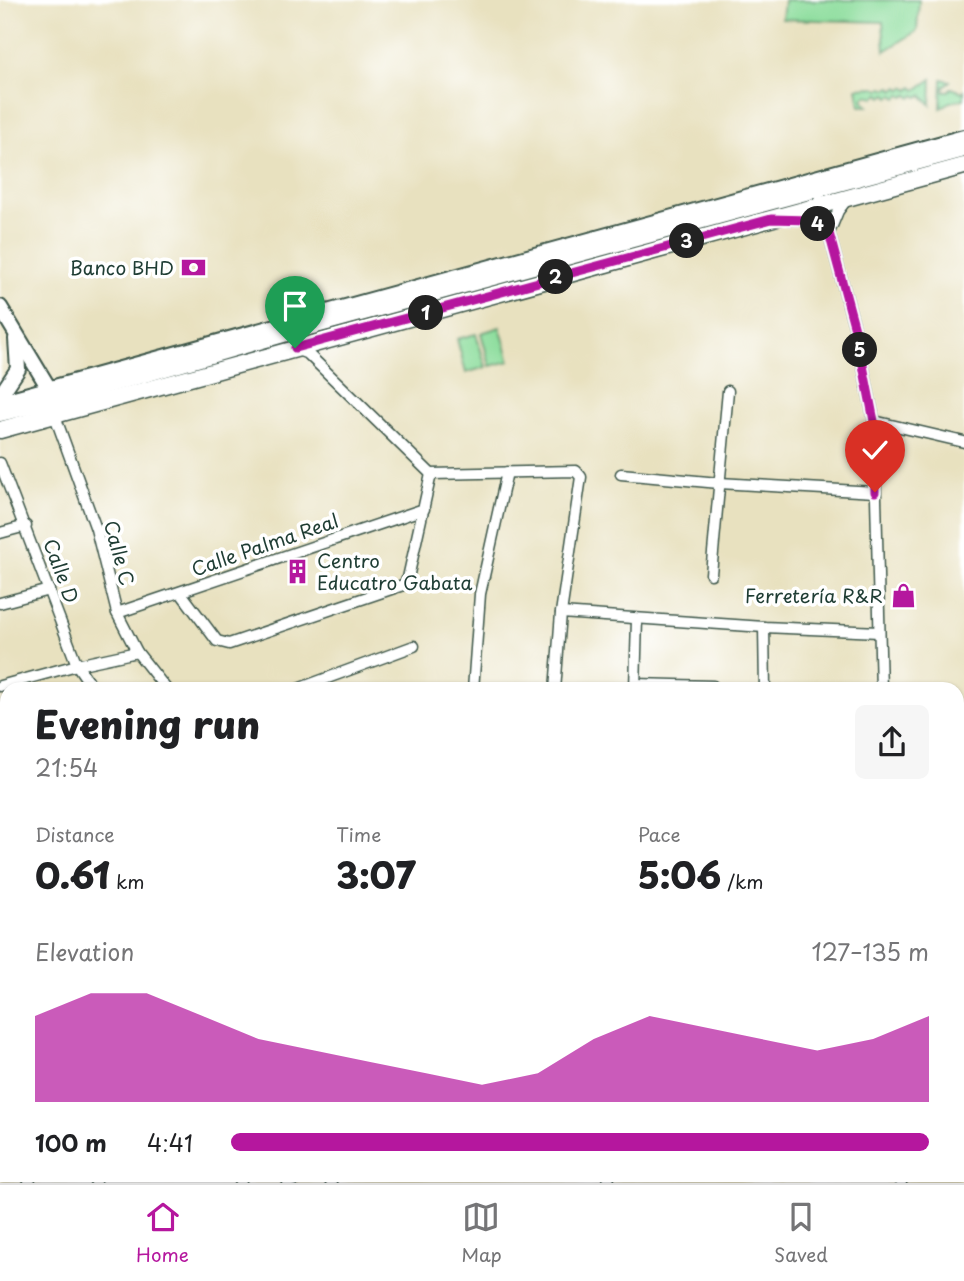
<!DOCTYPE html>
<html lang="en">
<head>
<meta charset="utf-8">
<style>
  body { margin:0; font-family:"Playpen Sans",sans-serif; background:#f6f6f6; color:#202124; height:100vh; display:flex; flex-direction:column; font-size:26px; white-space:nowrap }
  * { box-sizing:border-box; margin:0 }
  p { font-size:23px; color:#757577 }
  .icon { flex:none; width:38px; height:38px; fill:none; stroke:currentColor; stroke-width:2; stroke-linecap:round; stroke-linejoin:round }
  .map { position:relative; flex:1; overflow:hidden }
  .panel { position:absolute; left:0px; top:682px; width:964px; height:500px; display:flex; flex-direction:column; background:#fff; border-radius:21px 21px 0 0; box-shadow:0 2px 5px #0004 }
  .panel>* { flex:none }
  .pin { position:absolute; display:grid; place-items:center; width:60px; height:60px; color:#fff; margin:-72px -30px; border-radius:50% 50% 50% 0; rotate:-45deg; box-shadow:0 0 7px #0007 }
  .pin .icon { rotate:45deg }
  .km { position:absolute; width:35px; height:35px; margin:-18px; border-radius:50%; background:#222; color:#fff; font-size:19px; line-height:35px; text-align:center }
  .round { display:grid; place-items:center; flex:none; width:74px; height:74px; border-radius:10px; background:#f6f6f6 }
  .head { display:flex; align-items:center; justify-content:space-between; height:119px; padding:0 35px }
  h1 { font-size:38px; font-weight:800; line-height:52px }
  .metrics { display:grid; grid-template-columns:repeat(3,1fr); gap:10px; height:119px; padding:7px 35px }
  .metrics div { display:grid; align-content:center }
  .metrics b { font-size:35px; font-weight:800 }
  .metrics small { font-size:19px; font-weight:400 }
  .metrics p { font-size:19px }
  .chart { height:196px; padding:14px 35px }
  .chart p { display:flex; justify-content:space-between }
  .chart svg { width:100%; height:126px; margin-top:7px; fill:#b5179e; opacity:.7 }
  ul { padding:0 35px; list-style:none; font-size:23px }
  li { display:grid; grid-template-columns:112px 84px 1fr; align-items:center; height:52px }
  li i { height:18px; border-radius:9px; background:#b5179e }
  .dock { display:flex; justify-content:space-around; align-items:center; height:98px; border-top:2px solid #e0e0e0; background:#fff; font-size:19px; color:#757577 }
  .dock a { display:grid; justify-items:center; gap:4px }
  .dock .current { color:#b5179e }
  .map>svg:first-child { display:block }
  .grass { fill:#8cdd9c; stroke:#568d68; stroke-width:2 }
  .park { fill:url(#park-dots); stroke:#568d68; stroke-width:2 }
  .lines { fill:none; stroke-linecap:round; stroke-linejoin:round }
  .street-casing { stroke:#3d5649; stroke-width:13 }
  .secondary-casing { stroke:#3d5649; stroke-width:18 }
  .primary-casing { stroke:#3d5649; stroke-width:19 }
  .street { stroke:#fff; stroke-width:10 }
  .secondary { stroke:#fff; stroke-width:14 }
  .primary { stroke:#fff; stroke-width:16 }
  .route-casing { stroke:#fff; stroke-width:14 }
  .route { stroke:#b5179e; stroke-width:9 }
  .labels { text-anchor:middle; stroke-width:7; stroke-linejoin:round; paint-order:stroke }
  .poi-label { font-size:19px; fill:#1f3d34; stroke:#fff; text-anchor:end }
  .street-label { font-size:19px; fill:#1f3d34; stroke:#fff }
</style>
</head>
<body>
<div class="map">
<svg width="964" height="1183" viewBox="0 0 964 1183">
  <defs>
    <pattern id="park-dots" width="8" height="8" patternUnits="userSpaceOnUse" patternTransform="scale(1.75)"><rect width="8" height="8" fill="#8cdd9c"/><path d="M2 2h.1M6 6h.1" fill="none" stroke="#72b480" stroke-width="1.8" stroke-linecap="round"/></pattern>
  </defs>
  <rect width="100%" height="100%" fill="#fff"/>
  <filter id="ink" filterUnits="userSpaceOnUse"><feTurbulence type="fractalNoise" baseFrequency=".0143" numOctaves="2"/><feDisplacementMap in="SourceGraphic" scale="14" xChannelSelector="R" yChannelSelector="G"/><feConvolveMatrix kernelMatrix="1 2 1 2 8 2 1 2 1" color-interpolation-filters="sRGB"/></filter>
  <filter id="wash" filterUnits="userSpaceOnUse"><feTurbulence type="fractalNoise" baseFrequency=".00686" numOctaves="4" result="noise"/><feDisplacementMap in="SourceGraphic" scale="28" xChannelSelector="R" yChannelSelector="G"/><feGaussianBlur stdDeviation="1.57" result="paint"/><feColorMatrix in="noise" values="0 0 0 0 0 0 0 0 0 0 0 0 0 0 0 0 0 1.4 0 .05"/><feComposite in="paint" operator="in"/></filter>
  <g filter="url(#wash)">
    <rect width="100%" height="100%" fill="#e8e1bf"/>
    <g class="grass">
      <polygon points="784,0 919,0 917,31 885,51 883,22 782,19"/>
      <polygon points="932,79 931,105 922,95 918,97 915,95 912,98 908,95 904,97 901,95 897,98 894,95 890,97 887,94 883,97 880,94 875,97 866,95 863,99 868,106 860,106 857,88 875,87 880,90 883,87 887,89 891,87 895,90 899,87 902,90 905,87 909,90 913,87 916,90"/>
      <polygon points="942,79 950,81 943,88 944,91 949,91 952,88 962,92 964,90 964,99 950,102 941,108"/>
      <polygon points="500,327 510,361 490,366 481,333"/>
      <polygon points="476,334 486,367 466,373 457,339"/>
    </g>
    <polygon class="park" points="957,977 964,977 964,1144 957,1143"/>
  </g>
  <g filter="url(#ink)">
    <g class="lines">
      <defs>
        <g id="street">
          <polyline points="820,200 858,340 874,421 881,690"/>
          <polyline points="789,219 810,220 829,233 838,211 847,199"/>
          <polyline points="295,349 308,354 431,474 576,471 581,477 561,613 555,690"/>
          <polyline points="55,416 96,529 117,613 137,652 167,690"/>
          <polyline points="874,421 964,442"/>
          <polyline points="0,463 77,665 94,690"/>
          <polyline points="621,474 719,483 875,492"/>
          <polyline points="0,533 26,526"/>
          <polyline points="711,574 728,391"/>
          <polyline points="181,593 217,641 229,644 403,585 408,578 431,474"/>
          <polyline points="0,603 49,590"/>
          <polyline points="117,613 424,509"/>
          <polyline points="561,613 764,627 879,632"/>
          <polyline points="764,627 765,690"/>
          <polyline points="635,684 713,686"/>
          <polyline points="0,686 77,665 137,652"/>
          <polyline points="635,689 637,619"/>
          <polyline points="295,690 414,646"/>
          <polyline points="473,690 480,594 507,472"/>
          <polyline points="0,753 7,751"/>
          <polyline points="957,771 964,772"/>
          <polyline points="0,815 7,813"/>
          <polyline points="0,852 7,872"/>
          <polyline points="0,890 7,884"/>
          <polyline points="957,899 964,899"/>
          <polyline points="957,974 964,974"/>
          <polyline points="0,977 7,980"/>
          <polyline points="0,1113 7,1129"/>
          <polyline points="957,1149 964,1150"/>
          <polyline points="27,1176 30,1183"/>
          <polyline points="93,1176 96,1183"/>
          <polyline points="238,1176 241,1183"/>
          <polyline points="329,1176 331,1183"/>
          <polyline points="901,1176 901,1183"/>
          <polyline points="288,1183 306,1176"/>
          <polyline points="608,1183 609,1176"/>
        </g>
        <g id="secondary">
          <polyline points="0,307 50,390 51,398"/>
          <polyline points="0,396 18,369 16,339"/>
          <polyline points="0,402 964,137"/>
        </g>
        <g id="primary">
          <polyline points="0,413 51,401 290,332 964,149"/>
          <polyline points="0,430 964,166"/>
        </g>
      </defs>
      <use href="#street" class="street-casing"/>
      <use href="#secondary" class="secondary-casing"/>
      <use href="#primary" class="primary-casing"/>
      <use href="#street" class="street"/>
      <use href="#secondary" class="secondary"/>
      <use href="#primary" class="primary"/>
    </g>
  </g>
  <g class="lines" filter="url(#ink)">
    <defs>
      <polyline id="route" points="295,348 771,219 810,220 829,233 858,340 874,421 875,492"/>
    </defs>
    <use href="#route" class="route-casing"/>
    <use href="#route" class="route"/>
  </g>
  <defs>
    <symbol id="bank-bare" viewBox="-9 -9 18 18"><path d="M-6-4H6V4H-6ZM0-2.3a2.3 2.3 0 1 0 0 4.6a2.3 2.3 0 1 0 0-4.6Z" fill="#b5179e" stroke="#fff" stroke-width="2.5" paint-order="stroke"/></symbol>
    <symbol id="building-bare" viewBox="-9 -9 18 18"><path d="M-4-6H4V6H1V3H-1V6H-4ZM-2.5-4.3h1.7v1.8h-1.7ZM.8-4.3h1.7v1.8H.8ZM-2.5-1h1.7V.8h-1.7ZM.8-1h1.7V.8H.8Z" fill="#b5179e" stroke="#fff" stroke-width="2.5" paint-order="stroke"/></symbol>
    <symbol id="shop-bare" viewBox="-9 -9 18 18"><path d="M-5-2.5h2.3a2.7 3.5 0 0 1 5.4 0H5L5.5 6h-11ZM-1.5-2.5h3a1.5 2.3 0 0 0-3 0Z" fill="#b5179e" stroke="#fff" stroke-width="2.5" paint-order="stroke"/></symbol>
  </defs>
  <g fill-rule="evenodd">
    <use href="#bank-bare" x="176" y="250" width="35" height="35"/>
    <use href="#building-bare" x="280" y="554" width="35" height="35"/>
    <use href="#shop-bare" x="886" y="578" width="35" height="35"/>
  </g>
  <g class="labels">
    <g class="poi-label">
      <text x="174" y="275">Banco BHD</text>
      <text x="317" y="568" text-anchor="start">Centro<tspan x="317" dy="22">Educatro Gabata</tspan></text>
      <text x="883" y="603">Ferretería R&amp;R</text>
    </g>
    <g class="street-label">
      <text transform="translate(265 545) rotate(-19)" y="7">Calle Palma Real</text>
      <text transform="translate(119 553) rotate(75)" y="7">Calle C</text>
      <text transform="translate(61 571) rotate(70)" y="7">Calle D</text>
    </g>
  </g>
</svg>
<div class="pin" style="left:295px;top:348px;background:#1e9e55"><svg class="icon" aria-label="arrive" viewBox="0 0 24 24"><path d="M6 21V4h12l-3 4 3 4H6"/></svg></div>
<div class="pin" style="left:875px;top:492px;background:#d93025"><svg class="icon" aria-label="check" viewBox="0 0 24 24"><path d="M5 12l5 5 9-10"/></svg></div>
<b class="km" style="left:426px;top:313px">1</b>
<b class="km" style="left:556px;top:277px">2</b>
<b class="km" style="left:687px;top:241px">3</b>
<b class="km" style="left:818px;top:224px">4</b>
<b class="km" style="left:860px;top:350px">5</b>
<section class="panel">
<div class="head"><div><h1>Evening run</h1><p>21:54</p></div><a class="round"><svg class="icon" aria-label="share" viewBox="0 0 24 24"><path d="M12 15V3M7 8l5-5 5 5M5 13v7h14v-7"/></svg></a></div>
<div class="metrics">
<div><p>Distance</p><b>0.61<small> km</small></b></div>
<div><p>Time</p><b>3:07</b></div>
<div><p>Pace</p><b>5:06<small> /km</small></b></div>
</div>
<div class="chart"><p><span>Elevation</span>127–135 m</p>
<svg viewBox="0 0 160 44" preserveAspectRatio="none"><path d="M0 44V14L10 6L20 6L30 14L40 22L50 26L60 30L70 34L80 38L90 34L100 22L110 14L120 18L130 22L140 26L150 22L160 14V44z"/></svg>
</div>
<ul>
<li><b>100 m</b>4:41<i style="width:100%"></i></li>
</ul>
</section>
</div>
<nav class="dock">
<a class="current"><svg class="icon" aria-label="home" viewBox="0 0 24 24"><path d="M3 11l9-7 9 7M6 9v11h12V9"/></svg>Home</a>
<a><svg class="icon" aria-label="map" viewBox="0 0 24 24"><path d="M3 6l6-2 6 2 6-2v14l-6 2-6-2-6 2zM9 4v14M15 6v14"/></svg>Map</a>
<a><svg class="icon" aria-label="saved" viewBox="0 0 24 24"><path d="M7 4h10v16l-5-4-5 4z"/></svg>Saved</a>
</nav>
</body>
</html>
